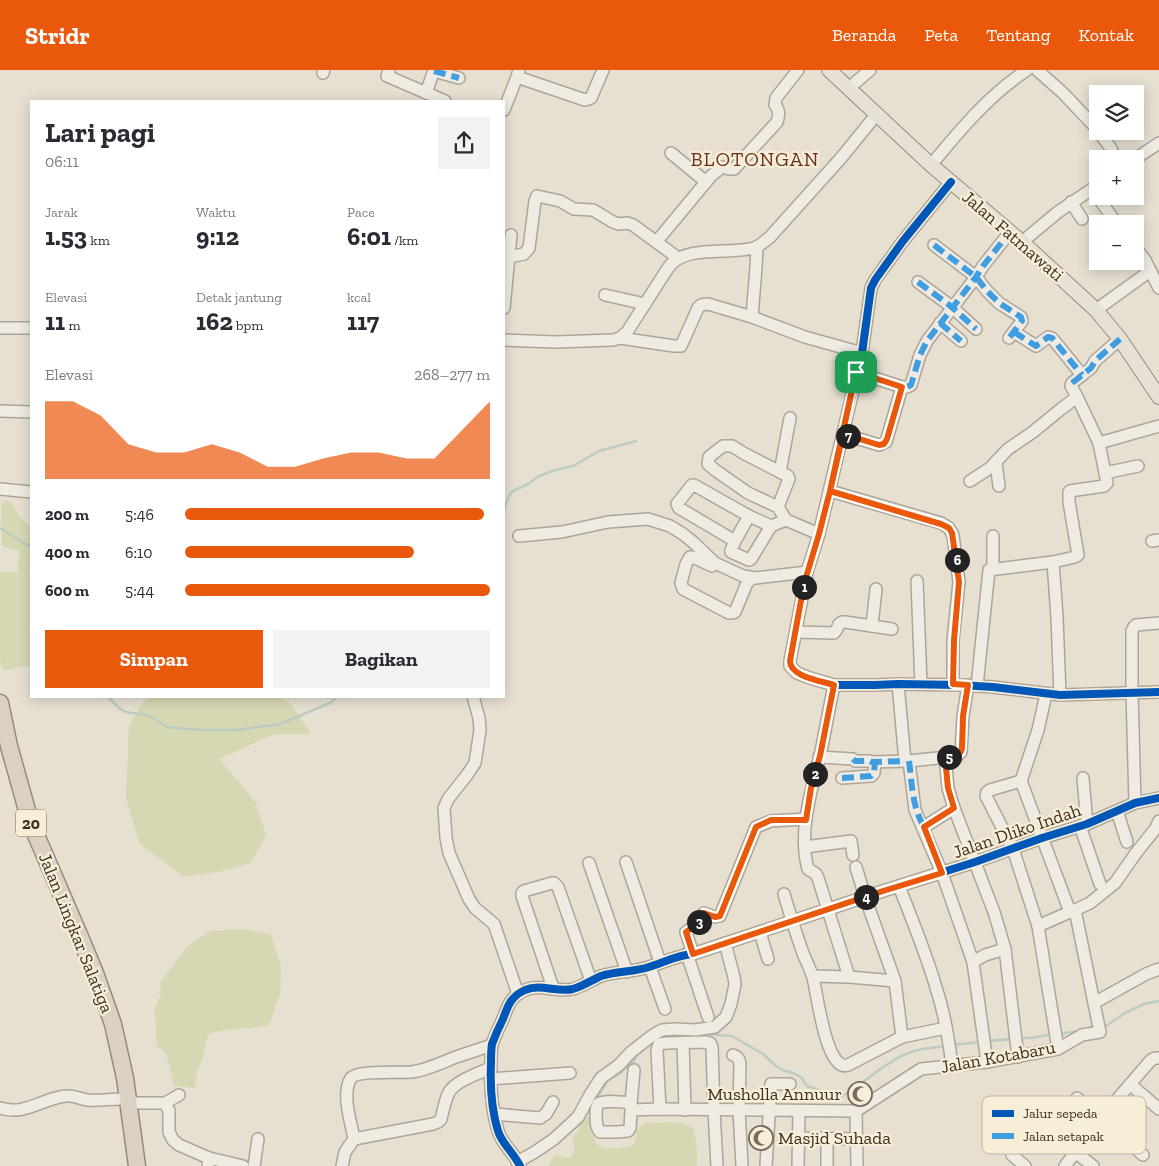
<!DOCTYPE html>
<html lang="id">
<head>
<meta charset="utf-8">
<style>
  body { margin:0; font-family:"Zilla Slab",serif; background:#f2f2f3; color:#2b2b33; height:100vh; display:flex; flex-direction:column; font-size:19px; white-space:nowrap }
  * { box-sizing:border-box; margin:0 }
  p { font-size:16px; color:#7c7c81 }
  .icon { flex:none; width:28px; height:28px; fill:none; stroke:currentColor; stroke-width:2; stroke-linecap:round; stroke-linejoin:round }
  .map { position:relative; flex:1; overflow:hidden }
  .details { position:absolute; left:30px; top:30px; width:475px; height:598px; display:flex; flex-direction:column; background:#fff; border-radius:0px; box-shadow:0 2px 12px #0003 }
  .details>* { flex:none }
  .fabs { position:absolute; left:1089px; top:15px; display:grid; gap:10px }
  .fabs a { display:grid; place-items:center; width:55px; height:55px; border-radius:0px; background:#fff; box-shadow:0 2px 12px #0003; font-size:25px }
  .pin { position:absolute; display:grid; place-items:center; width:42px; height:42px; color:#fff; margin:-21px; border-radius:10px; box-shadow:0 2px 8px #0006 }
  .km { position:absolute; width:25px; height:25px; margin:-12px; border-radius:50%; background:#222; color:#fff; font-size:14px; line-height:25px; text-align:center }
  .round { display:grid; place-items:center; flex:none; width:52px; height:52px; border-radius:0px; background:#f2f2f3 }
  .summary { display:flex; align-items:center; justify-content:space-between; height:85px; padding:0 15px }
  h1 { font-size:28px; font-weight:800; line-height:38px }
  .metrics { display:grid; grid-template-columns:repeat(3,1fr); gap:8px; height:85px; padding:5px 15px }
  .metrics div { display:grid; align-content:center }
  .metrics b { font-size:25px; font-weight:800 }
  .metrics small { font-size:14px; font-weight:400 }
  .metrics p { font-size:14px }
  .chart { height:140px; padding:10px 15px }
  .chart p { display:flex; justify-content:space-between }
  .chart svg { width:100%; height:90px; margin-top:5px; fill:#ea580c; opacity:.7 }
  .primary-button { display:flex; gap:10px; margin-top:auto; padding:10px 15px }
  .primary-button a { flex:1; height:58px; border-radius:0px; background:#ea580c; color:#fff; font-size:20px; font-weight:800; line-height:58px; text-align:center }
  .primary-button a+a { background:#f2f2f3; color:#2b2b33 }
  ul { padding:0 15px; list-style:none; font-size:16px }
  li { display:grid; grid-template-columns:80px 60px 1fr; align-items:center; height:38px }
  li i { height:12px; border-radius:6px; background:#ea580c }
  header { display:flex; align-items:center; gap:30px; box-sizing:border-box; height:70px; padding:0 25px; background:#ea580c; color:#fff }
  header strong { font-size:24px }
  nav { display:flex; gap:28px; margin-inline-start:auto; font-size:18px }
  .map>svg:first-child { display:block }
  .green { fill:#d6d7b3 }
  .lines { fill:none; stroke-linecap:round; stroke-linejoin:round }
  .stream { stroke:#bcccc2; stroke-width:2.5 }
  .minor-casing { stroke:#ada599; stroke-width:14 }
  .major-casing { stroke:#928b80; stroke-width:16 }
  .highway-casing { stroke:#928b80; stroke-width:19 }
  .minor { stroke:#efebe3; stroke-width:11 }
  .major { stroke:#e6e1d4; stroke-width:14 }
  .highway { stroke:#dad1c2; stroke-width:16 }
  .quiet { stroke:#3f9de0; stroke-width:6; stroke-dasharray:12 6; stroke-linecap:butt }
  .cycleway-casing { stroke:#f7eed8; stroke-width:11 }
  .cycleway { stroke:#0057b8; stroke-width:8 }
  .route-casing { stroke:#fff; stroke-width:10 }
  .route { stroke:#ea580c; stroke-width:6 }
  .labels { text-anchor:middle; stroke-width:4.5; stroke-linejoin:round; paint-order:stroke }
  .shield { fill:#f7eed8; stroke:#756857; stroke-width:1 }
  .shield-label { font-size:16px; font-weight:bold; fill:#3d2e20 }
  .street-label { font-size:18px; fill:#3d2e20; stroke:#f7eed8 }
  .poi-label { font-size:18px; fill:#3d2e20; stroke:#f7eed8; text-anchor:end }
  .quarter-label { font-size:20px; letter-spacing:1px; fill:#6b2e1e; stroke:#f7eed8 }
  .key { fill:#f7eed8; stroke:#bfb4a1; stroke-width:1 }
  .key-label { font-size:14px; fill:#3d2e20 }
</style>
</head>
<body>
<header>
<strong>Stridr</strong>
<nav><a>Beranda</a><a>Peta</a><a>Tentang</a><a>Kontak</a></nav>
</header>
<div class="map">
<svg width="1159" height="1096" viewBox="0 0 1159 1096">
  <rect width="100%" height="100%" fill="#e7e0d1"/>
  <g class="green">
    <polygon points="8,430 13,435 19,446 31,457 31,595 5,600 2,598 0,588 0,501 17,503 20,481 2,476 1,438 3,431"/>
    <polygon points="151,626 276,626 291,634 311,664 274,664 219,689 255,731 266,765 251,793 223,801 184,807 139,773 126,728 129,656 141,635"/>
    <path d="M244,859L271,865L281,896L280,924L269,955C248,960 227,958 208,964L202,990L197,1002L195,1018L174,1016L166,983L157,976L156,965V953L154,940L161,924L160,913L187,877L210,861Z"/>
    <path d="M591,1045L595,1072C603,1082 618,1078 629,1077C637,1074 636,1067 636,1060L645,1053L676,1052L683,1054L693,1058C696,1068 699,1087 696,1096H549V1095L554,1085L571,1088C575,1081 576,1075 572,1067L575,1065L587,1047Z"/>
  </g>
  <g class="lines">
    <g class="stream">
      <polyline points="504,442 505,435 511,422 528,414 539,406 555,400 573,396 599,381 636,371"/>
      <polyline points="0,458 25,474 31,476"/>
      <polyline points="107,626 120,639 126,642 150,646 167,657 200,660 237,660 280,654 330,633 338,626"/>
      <polyline points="1103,958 1125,943 1144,934 1159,931"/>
      <path d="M704,964L732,966L763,984L776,996L782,1000L793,1003L801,1007L807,1016L822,1021H827L842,1026C865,1013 886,991 911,982C922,978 935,977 946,976"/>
      <polyline points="1058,964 1080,961"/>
      <polyline points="1019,968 1032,968 1053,964"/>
      <polyline points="658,969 674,965"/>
      <polyline points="986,971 1013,969"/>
      <polyline points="951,975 981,972"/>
      <polyline points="595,1031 608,1010 621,1003 623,1000 633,992 639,982"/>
      <polyline points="570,1061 581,1054 592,1035"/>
    </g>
    <defs>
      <g id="minor">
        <polyline points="389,0 387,6 445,31"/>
        <polyline points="1037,0 1063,23 1098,60"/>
        <polyline points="434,1 459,8"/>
        <polyline points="323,3 324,0"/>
        <polyline points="517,7 585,30 591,28 603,0"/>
        <polyline points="849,18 870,0"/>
        <polyline points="426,23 434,0"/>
        <polyline points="504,40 517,7 519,0"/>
        <polyline points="1098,61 1110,77 1116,89"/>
        <polyline points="671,83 706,112"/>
        <polyline points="1135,89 1159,73"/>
        <path d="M931,95C960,60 989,25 1027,0"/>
        <polyline points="951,112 903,171 875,210 871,218 862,283 819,464 807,502 790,591 790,596 797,603 807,607 834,615 875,615 898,614 960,615 993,617 1060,625 1159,622"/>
        <polyline points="1092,119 1117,154"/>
        <polyline points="1071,132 1082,149"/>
        <path d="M657,171L711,106L722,97L729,99H734L777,52C779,45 780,41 775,35L776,28L798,0"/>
        <polyline points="1022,172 1058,142 1098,115"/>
        <polyline points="934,175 976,207 987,221 999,233 1021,247 1022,251 1009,268"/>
        <polyline points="1135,177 1145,190 1159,218"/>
        <polyline points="509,187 524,184 529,178 535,131 537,126 560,131 574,139 593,140 613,152 619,154 627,153 633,155 678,188"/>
        <polyline points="918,212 952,237 976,259"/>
        <polyline points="605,225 645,234"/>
        <polyline points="504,238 511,165"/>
        <polyline points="1096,240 1150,201"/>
        <polyline points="752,247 756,197 757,177"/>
        <polyline points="940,253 961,271"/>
        <polyline points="0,258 31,258"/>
        <polyline points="1014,262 1036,276 1048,267 1052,268 1082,305"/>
        <polyline points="620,268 674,276 681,276 698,238 701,235 708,234 752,247 805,267 862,283"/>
        <path d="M504,270L556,272L613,270L620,268L627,262L668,198C684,174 729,185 754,178C760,176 765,171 770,167L841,88L876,45"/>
        <polyline points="856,302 902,317"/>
        <polyline points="1077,327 1071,316 1072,313 1091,298 1095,291 1120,269"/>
        <polyline points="0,341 31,342"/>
        <polyline points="843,364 879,375 886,372 902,317 907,317 911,315 920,285 927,271 976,207 983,196 1010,162"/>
        <polyline points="996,393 999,416"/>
        <polyline points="1138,396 1105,403 1099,373 1159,356"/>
        <polyline points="780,402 790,348"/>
        <polyline points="970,411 990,398 1008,379 1033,362 1061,339 1077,327 1099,373"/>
        <polyline points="0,419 31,422"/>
        <polyline points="830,421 941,453 949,458 953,465 959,512 953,570 953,614"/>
        <polyline points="778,437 789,409 788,406 745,384 732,376 723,376 709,387 708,394 715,400 748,423 778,437 786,450 819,464"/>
        <polyline points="771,456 749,446 694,415 692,415 677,434 679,438 735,471 731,480 731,482 749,490 751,489 771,456 786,450"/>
        <polyline points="519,466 562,462 608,452 648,449 670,456 683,464 694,473 715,493 743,506 756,508 807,502"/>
        <polyline points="735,471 749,446"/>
        <polyline points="1152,471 1159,470"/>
        <polyline points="712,496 693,487 690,487 686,494 681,513 683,519 729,543 732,543 735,542 747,513 752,508"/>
        <polyline points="993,499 993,466"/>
        <polyline points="917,511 921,614"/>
        <polyline points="872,556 876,519"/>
        <polyline points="796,562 834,563 837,559 839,554 842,552 845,552 892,559"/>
        <polyline points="898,614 905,691"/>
        <path d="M834,615C829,639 825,662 820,686C811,721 798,763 808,799L816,804L818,808L849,907"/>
        <polyline points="977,616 989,500 1053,492"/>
        <polyline points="1060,625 1057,547 1053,492 1075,487 1078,485 1069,432 1069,422 1070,421 1104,416 1107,413 1105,403"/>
        <polyline points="473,626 479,648 480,660 475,693 467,705 448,729 444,738 446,768 449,783 469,829 475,838 494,854 518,924"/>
        <polyline points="819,687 853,689 855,691 870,691 872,692 909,691 957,686 961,682 963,646 968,615"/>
        <polyline points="945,687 948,718 954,738 994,842 1005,879 1018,987"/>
        <polyline points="909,691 915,740 942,803 973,892 987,992"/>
        <polyline points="842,708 871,706 874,703 875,692"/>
        <polyline points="1083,708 1087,754"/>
        <polyline points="1021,711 1038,660 1046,624"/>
        <polyline points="1135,733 1132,622 1132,561 1134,557 1136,555 1159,553"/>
        <polyline points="1117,741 1127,772"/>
        <polyline points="1080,756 1100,814"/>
        <polyline points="924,757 954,738"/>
        <polyline points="805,777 851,771 853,785"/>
        <polyline points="626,792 660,892"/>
        <polyline points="589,793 627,902"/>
        <polyline points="856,797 865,827 895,911 902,967"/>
        <path d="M899,816C912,850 927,885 937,921C945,945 949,971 952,996"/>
        <path d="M784,824C790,844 796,864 803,883C806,891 811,900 813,908C817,922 826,1003 848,995L902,967L946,958"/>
        <polyline points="1075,840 1090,833 1115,813 1136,783 1156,758 1159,751"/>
        <polyline points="1038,856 1070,842"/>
        <polyline points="760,862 768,889"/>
        <polyline points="687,884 708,947"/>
        <polyline points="693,884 686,862 699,853 704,843 715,847 720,846 756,757 771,751 806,749"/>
        <polyline points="973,892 985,885 1005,879"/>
        <polyline points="650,897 665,939"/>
        <polyline points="813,906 849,907 895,911"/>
        <polyline points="553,918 522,826 522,823 524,821 552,813 554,813 558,817 591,911"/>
        <polyline points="683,972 685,1040"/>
        <polyline points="1058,979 1038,856 1013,779 986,726 987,722 990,720 1021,711 1070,842 1075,840 1094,933"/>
        <path d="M733,985C738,987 739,988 740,994L739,1040L742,1096"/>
        <polyline points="490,1009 570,1003"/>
        <polyline points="1130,1014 1159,1039"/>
        <polyline points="1077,1028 1143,1085"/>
        <polyline points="129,1033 165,1033 179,1025"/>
        <polyline points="165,1033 169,1041 169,1062 173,1070 179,1075 209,1088"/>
        <polyline points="631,1033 634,1000"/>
        <path d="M0,1038C25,1046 41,1029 65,1026C73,1025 80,1029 88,1030C98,1031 110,1029 120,1029"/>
        <polyline points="660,1039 657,980 659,974 666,973 705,972 710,973 712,977 714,1040 717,1096"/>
        <path d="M631,1040V1033C625,1032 603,1030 598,1034C596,1037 596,1043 596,1046C596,1052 596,1057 600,1062H617L628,1061L630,1058L631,1040L660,1039L856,1041"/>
        <polyline points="494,1044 540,1048 546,1044 553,1032"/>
        <polyline points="1038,1053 1093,1096"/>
        <polyline points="799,1068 857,1069"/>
        <path d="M354,1069C351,1051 341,1024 351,1008C357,1000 400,1003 412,1002C427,1000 441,993 456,987C468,983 480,979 492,975"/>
        <polyline points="1012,1085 1025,1096"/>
        <polyline points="517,1092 535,1082 554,1069 578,1047 590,1025 601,1008 619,995 631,982 653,965 662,960 676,959 695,960 715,957 726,947 731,934 735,914 734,907 725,873"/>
        <polyline points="208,1096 209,1088 243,1096"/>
        <polyline points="254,1096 258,1069"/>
        <path d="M342,1096L345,1082L354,1069L433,1054L438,1052L441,1049C443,1041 445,1030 449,1022C457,1010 478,1004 490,998"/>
        <path d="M520,1096C514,1083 502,1074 498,1061C491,1038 490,1016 491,993C491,987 491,980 492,974C495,966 499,957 503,949C508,936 510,927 525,920C541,913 557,923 573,919C583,916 592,910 601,906C617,901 634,902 649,897C664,892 678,885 693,884L883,821L975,792L1042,768L1087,754L1135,733L1159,728"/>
        <polyline points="766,1096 771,1014 790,1014"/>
        <polyline points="798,1096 799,1041"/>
        <polyline points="827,1096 827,1069"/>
        <polyline points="857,1096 856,1041 921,999 987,992 1058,979 1082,965 1100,962 1094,933 1146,904 1159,899"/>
        <polyline points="1065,1096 1101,1048 1151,990 1155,988 1159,988"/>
      </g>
      <polyline id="major" points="829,0 931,95 1022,172 1096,240 1120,269 1159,327"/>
      <polyline id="highway" points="0,633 9,676 30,751 80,867 95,903 113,954 125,1008 137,1096"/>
    </defs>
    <use href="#minor" class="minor-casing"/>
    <use href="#major" class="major-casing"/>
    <use href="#highway" class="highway-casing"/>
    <use href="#minor" class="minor"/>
    <use href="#major" class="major"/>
    <use href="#highway" class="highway"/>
    <g class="quiet">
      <polyline points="434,1 459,8"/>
      <polyline points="934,175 976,207 987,221 999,233 1021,247 1022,251 1009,268"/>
      <polyline points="918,212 952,237 976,259"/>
      <polyline points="940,253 961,271"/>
      <polyline points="1014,262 1036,276 1048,267 1052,268 1082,305"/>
      <polyline points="856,302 902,317"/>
      <polyline points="1072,313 1091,298 1095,291 1120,269"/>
      <polyline points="843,364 879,375 886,372 902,317 907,317 911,315 920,285 927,271 976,207 983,196 1010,162"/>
      <polyline points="853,689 855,691 870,691 872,692 905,691"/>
      <path d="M909,691C912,713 912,737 924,757L954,738"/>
      <polyline points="842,708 871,706 874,703 875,692"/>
    </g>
    <defs>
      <g id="cycleway">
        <polyline points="951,112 903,171 875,210 871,218 862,283 819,464 807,502 790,591 790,596 797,603 807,607 834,615 875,615 898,614 960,615 993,617 1060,625 1159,622"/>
        <path d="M520,1096C514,1083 502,1074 498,1061C491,1038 490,1016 491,993C491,987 491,980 492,974C495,966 499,957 503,949C508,936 510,927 525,920C541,913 557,923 573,919C583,916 592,910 601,906C617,901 634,902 649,897C664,892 678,885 693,884L883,821L975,792L1042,768L1087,754L1135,733L1159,728"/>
      </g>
    </defs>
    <use href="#cycleway" class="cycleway-casing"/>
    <use href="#cycleway" class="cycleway"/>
  </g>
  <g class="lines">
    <defs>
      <path id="route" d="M856,302L830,421L819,464L804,514L790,591C790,607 822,611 834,615L820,686L811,718L806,750H771L756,757L720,846L715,847L704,843L699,853L686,862L693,884L883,821L942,803L924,757L954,738L948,718L945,687C954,686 960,687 962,678L963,646L968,615L953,614L954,570L959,512L952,463L949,458L941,454L830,421L843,364L879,375L884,374L887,369L902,317L856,302"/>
    </defs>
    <use href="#route" class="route-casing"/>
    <use href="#route" class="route"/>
  </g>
  <defs>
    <symbol id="mosque-ring" viewBox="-11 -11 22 22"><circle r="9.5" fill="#f7eed8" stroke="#786c5e" stroke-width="1.5"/><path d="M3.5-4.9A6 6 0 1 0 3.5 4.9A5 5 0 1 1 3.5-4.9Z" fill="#786c5e"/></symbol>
  </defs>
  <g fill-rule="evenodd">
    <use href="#mosque-ring" x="846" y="1010" width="28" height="28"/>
    <use href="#mosque-ring" x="747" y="1054" width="28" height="28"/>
  </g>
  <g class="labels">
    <rect class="shield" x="16" y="739.5" width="30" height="27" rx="4"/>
    <g class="shield-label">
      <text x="31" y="759">20</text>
    </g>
    <g class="street-label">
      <text transform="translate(1013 166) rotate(41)" y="6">Jalan Fatmawati</text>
      <text transform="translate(1017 761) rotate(-19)" y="6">Jalan Dliko Indah</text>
      <text transform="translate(76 863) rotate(68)" y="6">Jalan Lingkar Salatiga</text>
      <text transform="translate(998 987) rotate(-10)" y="6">Jalan Kotabaru</text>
    </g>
    <g class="poi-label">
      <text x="842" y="1030">Musholla Annuur</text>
      <text x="778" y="1074" text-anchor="start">Masjid Suhada</text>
    </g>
    <g class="quarter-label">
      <text x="755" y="96">BLOTONGAN</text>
    </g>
  </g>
  <rect x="982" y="1026" width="164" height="58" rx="8" class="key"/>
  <rect x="992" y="1040" width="22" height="7" fill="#0057b8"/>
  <rect x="992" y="1063" width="22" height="6" fill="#3f9de0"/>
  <g class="key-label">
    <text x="1023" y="1048">Jalur sepeda</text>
    <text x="1023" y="1071">Jalan setapak</text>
  </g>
</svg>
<div class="fabs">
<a><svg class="icon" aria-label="layers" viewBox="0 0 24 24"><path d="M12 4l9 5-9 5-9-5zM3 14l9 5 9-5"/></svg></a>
<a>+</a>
<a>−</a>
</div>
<div class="pin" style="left:856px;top:302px;background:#1e9e55"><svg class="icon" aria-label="arrive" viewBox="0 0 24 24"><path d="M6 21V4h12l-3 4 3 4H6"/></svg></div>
<b class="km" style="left:804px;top:517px">1</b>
<b class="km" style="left:815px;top:704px">2</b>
<b class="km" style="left:699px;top:852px">3</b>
<b class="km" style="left:866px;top:827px">4</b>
<b class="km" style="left:949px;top:687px">5</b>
<b class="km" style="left:957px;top:490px">6</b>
<b class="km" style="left:848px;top:366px">7</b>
<section class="details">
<div class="summary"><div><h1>Lari pagi</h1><p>06:11</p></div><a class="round"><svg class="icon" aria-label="share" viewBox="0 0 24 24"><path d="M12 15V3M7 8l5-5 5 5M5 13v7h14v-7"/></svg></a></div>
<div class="metrics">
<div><p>Jarak</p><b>1.53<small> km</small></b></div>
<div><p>Waktu</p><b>9:12</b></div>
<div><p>Pace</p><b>6:01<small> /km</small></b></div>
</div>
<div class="metrics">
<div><p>Elevasi</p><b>11<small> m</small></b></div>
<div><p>Detak jantung</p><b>162<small> bpm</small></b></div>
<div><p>kcal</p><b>117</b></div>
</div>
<div class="chart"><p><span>Elevasi</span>268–277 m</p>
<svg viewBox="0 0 160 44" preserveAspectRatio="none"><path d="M0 44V6L10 6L20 13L30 27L40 31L50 31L60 27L70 31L80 38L90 38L100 34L110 31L120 31L130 34L140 34L150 20L160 6V44z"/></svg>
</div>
<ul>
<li><b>200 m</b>5:46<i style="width:98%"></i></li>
<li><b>400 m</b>6:10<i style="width:75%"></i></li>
<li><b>600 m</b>5:44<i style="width:100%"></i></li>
</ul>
<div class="primary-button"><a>Simpan</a><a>Bagikan</a></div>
</section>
</div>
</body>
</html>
